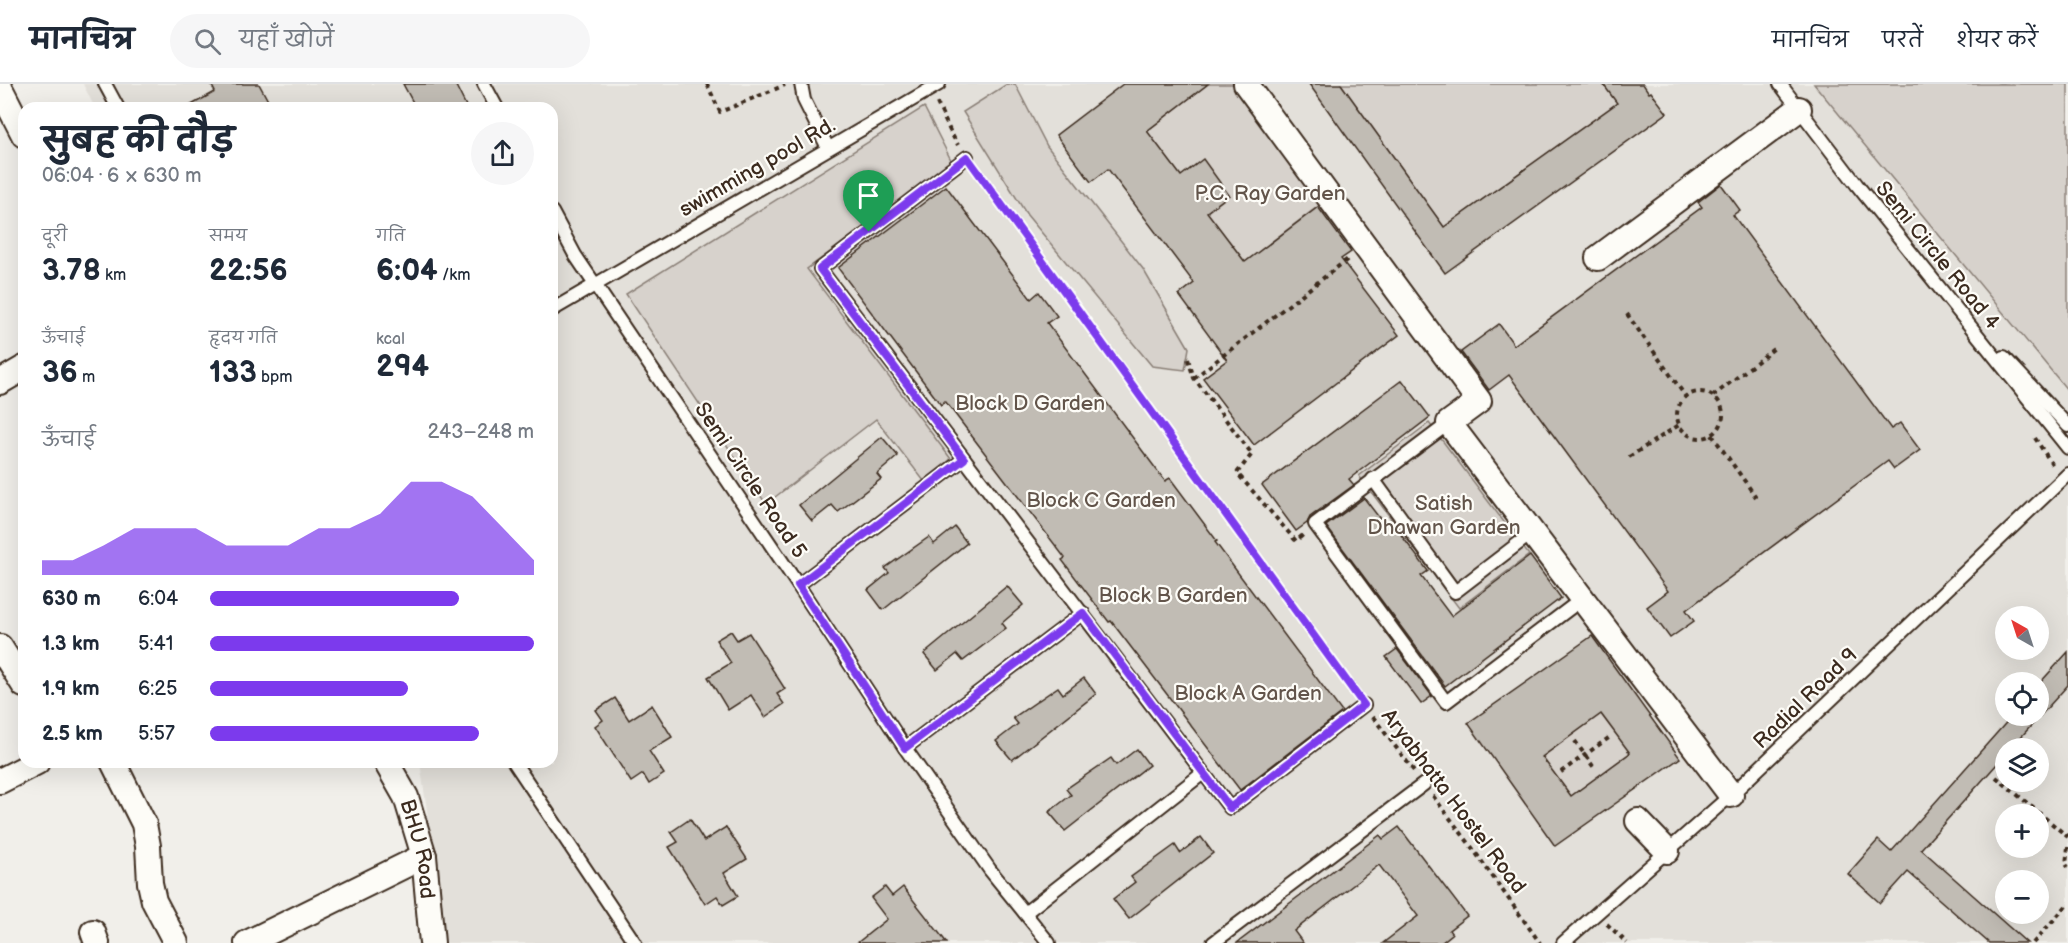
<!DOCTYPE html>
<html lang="hi">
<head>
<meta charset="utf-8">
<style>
  body { margin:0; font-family:"Balsamiq Sans","Playpen Sans Deva",sans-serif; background:#f6f6f7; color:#1f2937; height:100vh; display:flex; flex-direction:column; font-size:22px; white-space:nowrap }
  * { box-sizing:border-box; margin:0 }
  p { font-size:20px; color:#747a83 }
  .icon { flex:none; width:33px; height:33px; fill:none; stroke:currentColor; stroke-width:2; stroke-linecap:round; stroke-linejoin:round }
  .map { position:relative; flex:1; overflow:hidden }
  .drawer { position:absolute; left:18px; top:18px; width:540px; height:666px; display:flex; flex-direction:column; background:#fff; border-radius:18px; box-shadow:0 6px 24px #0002 }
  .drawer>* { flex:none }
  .needle { width:39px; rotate:321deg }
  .tools { position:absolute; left:1995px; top:522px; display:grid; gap:12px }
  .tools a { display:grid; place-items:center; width:54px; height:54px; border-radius:50%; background:#fff; box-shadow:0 6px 24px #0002; font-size:30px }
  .pin { position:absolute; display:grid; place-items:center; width:51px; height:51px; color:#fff; margin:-62px -26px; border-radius:50% 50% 50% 0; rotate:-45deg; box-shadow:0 0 6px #0007 }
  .pin .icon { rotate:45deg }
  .round { display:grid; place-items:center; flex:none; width:63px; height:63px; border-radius:32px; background:#f6f6f7 }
  .summary { display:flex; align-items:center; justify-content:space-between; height:102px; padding:0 24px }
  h1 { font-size:33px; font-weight:700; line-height:45px }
  .stats { display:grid; grid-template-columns:repeat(3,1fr); gap:9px; height:102px; padding:6px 24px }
  .stats div { display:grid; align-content:center }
  .stats b { font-size:30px; font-weight:700 }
  .stats small { font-size:16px; font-weight:400 }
  .stats p { font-size:16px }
  .chart { height:168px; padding:12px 24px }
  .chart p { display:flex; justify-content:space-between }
  .chart svg { width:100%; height:108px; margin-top:6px; fill:#7c3aed; opacity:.7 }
  ul { padding:0 24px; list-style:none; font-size:20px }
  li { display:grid; grid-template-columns:96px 72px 1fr; align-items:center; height:45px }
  li i { height:15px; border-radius:8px; background:#7c3aed }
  header { display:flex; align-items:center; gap:36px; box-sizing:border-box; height:84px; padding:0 30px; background:#fff; border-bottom:2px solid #e0e1e3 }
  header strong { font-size:28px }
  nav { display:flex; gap:33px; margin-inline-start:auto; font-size:21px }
  .search { width:420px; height:54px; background:#f6f6f7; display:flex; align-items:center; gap:15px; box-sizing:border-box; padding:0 21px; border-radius:33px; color:#747a83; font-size:22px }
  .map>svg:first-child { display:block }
  .built { fill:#e3e0da; fill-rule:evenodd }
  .green { fill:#d7d2cc; stroke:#897e75; stroke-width:1.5 }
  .building { fill:#c1bcb4; stroke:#3b2a1e; stroke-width:1.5; fill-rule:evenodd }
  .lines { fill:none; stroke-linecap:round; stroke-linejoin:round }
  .lane-casing { stroke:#3b2a1e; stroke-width:16 }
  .street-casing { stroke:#3b2a1e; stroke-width:28 }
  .path { stroke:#3b2a1e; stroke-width:4; stroke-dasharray:4.5 4.5; stroke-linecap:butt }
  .lane { stroke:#fdfcf7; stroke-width:12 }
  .street { stroke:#fdfcf7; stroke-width:24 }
  .route-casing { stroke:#fff; stroke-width:12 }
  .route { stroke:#7c3aed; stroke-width:8 }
  .labels { text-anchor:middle; stroke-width:4.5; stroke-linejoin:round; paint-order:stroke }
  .street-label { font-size:21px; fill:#3b2a1e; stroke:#fdfcf7 }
  .park-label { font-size:21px; fill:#62544a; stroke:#fdfcf7 }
</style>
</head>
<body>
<header>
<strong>मानचित्र</strong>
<div class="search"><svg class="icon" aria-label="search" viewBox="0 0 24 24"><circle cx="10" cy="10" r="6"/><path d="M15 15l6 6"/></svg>यहाँ खोजें</div>
<nav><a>मानचित्र</a><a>परतें</a><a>शेयर करें</a></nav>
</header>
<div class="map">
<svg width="2068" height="859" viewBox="0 0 2068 859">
  <rect width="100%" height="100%" fill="#f1efea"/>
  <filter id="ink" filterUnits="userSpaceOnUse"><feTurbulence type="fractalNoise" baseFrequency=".0167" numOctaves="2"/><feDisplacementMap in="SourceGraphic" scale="12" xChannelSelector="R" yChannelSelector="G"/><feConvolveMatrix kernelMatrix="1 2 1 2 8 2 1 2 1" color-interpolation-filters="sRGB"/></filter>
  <g filter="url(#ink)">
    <path class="built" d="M83,0H2068V859H446L420,678H552V24H95ZM2006,532H2038V566H2006ZM2006,598H2038V632H2006ZM2006,664H2038V698H2006ZM2006,730H2038V764H2006ZM2006,796H2038V830H2006Z"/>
    <g class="green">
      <polygon points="1007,0 1015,0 1047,62 1143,185 1189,264 1185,286 1152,282 1027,131 963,28"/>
      <polygon points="1208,0 1239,0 1325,117 1245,178 1207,128 1229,111 1203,76 1181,92 1147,47"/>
      <polygon points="1341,0 1603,0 1617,19 1444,143"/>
      <polygon points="1814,0 2068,0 2068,307"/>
      <polygon points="924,23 952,78 807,185 951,375 924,397 876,335 766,420 626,210"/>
      <polygon points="1429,339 1529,471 1459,524 1359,392"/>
      <polygon points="1601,630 1630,669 1571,712 1542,673"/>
    </g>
    <g class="building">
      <polygon points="211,0 259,0 272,24 186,24 215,8"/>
      <polygon points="403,0 455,0 467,24 416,24"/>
      <polygon points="1123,0 1208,0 1147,47 1181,92 1203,75 1229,111 1207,128 1245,178 1318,123 1351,168 1341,175 1399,251 1254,361 1203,294 1227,276 1179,211 1194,199 1108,85 1091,98 1056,51"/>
      <polygon points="1309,0 1341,0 1444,143 1617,19 1603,0 1643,0 1649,9 1651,8 1667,29 1445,189"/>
      <polygon points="1721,100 1740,126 1733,131 1891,345 1900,339 1920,366 1894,385 1888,377 1686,526 1694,537 1670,554 1647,523 1668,507 1509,291 1489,306 1461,268 1499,240 1514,261 1702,123 1698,118"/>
      <polygon points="946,102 1031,215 1039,208 1057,232 1047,239 1165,397 1170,394 1217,457 1215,458 1342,628 1240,706 1111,537 1109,538 1062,476 1065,474 945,317 941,321 838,184"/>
      <polygon points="1402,296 1430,333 1349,395 1354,401 1310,433 1307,439 1296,447 1262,401"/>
      <polygon points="882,353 898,372 877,390 881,395 838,428 832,421 812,437 799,421"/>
      <polygon points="1364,414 1384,440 1390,436 1428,487 1421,492 1451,532 1530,472 1561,514 1445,602 1326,442"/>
      <polygon points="955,443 967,459 883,526 868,506 889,489 885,484 929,453 934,460"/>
      <polygon points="1007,502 1023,521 1002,539 1006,544 963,577 957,570 937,586 924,570"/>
      <polygon points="731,547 737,556 749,549 785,605 777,610 784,620 765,633 751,611 728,626 708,593 731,579 716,556"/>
      <path d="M1592,552L1680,674L1555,762L1468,639ZM1601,630L1630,669L1571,712L1542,673Z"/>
      <polygon points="1397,565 1432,612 1421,620 1386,573"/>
      <polygon points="2068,568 2068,601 2011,664 2006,664 2006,670 1921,765 2027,859 1989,859 1908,788 1880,819 1848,790 1878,756 1891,768 2012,632 2038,632 2038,601"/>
      <polygon points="1084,594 1096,610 1012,676 996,657 1018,640 1013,634 1058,603 1063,610"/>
      <polygon points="615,614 629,636 652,621 672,653 649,667 664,690 649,700 643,690 631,698 595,642 603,636 596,626"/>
      <polygon points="1137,665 1149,681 1065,747 1049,728 1071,711 1066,705 1111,674 1116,681"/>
      <polygon points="690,735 704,757 726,743 747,775 724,789 738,812 723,821 717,812 705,820 669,763 678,758 671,748"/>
      <polygon points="1399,743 1467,832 1449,846 1452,850 1441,859 1383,859 1418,832 1379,781 1294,847 1303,859 1237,859 1380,751 1383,755"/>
      <polygon points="1201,753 1213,769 1129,835 1113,815 1135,798 1131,793 1175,761 1180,769"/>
      <polygon points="885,803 892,812 903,803 947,859 857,859 887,835 871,814"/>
    </g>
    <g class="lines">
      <defs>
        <g id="lane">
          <polyline points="105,0 118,24"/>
          <polyline points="484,0 497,24"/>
          <polyline points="801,0 804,16 828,64"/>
          <polyline points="1780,0 1857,101 2068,364"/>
          <polyline points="967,73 820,185 1230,724 1364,621"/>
          <polyline points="552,128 575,171 798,501 905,664 990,786 1049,859"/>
          <polyline points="552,226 939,0"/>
          <polyline points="2004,273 2068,342"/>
          <polyline points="1449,339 1315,440 1446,618 1582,515"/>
          <polyline points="1373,395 1455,508 1532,449"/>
          <polyline points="798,501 964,375"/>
          <polyline points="905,664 1083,529"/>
          <polyline points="514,678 635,859"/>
          <polyline points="1025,829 1203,689"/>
          <polyline points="1213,859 1424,700"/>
          <polyline points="1563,859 1731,711 2068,390"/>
        </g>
        <g id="street">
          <polyline points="1246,0 1479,317 1449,339 1731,711"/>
          <polyline points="0,4 24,51"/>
          <polyline points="1598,174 1799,25"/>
          <polyline points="0,298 24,284"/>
          <polyline points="0,563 24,601"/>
          <polyline points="113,678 144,740 148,762 150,799 154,817 176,859"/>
          <path id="s1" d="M386,678L406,713L424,772L432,859"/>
          <polyline points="0,697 37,678"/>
          <polyline points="1638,737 1667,767"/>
          <polyline points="93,848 97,859"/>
          <polyline points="247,859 424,772"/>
        </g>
      </defs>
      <use href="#lane" class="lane-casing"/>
      <use href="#street" class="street-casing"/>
      <g class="path">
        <polyline points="707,0 720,28 785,1"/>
        <polyline points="937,19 951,49 958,61"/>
        <polyline points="976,87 1354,608"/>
        <polyline points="1627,230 1686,313"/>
        <polyline points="1188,275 1194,294 1252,370 1237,389 1296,457 1303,451"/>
        <polyline points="1194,294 1348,175"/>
        <circle cx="1700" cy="331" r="23"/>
        <polyline points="1713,312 1776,263"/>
        <polyline points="1712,351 1756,413"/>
        <polyline points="2035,354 2054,383"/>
        <polyline points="1629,373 1679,341"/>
        <polyline points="1373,633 1414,687"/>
        <polyline points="1575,657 1595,685"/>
        <polyline points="1561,688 1610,653"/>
        <polyline points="1996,693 2068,753"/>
        <polyline points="1433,712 1468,758 1540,859"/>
        <polyline points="2068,763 2066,780 2068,783"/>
        <polyline points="1607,840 1627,859"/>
        <polyline points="2033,859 2068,820"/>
      </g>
      <use href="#lane" class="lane"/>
      <use href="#street" class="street"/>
    </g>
  </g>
  <g class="lines" filter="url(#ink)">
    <defs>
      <polygon id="route" points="967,73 1364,621 1230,724 1083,529 905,664 798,501 964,375 820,185"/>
    </defs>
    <use href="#route" class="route-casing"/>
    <use href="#route" class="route"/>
  </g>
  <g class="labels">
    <g class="street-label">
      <text transform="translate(757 83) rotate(-30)" y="7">swimming pool Rd.</text>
      <text transform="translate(1938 171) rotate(51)" y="7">Semi Circle Road 4</text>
      <text transform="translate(751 396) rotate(56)" y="7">Semi Circle Road 5</text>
      <text transform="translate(1805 614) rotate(-44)" y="7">Radial Road 9</text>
      <text transform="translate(1454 717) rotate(53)" y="7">Aryabhatta Hostel Road</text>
      <text dy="7" stroke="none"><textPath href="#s1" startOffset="94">BHU Road</textPath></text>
    </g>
    <g class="park-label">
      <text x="1270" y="116">P.C. Ray Garden</text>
      <text x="1030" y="326">Block D Garden</text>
      <text x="1101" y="423">Block C Garden</text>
      <text x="1444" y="426">Satish<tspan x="1444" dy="24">Dhawan Garden</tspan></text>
      <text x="1173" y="518">Block B Garden</text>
      <text x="1248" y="616">Block A Garden</text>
    </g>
  </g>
</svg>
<div class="tools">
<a><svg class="needle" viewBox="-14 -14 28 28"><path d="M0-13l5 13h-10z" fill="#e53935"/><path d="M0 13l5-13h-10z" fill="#747a83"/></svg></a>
<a><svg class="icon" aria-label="locate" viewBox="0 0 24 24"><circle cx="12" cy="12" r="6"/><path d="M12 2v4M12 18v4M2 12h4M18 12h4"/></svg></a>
<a><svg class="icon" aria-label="layers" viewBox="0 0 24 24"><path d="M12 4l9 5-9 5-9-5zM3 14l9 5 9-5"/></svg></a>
<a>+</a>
<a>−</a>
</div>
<div class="pin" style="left:869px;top:148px;background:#1e9e55"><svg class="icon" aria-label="arrive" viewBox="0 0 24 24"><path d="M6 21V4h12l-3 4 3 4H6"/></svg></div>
<section class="drawer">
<div class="summary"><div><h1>सुबह की दौड़</h1><p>06:04 · 6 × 630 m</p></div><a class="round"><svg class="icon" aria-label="share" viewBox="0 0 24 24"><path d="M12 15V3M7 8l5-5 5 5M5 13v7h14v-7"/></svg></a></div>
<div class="stats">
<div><p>दूरी</p><b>3.78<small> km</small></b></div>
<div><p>समय</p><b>22:56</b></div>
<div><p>गति</p><b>6:04<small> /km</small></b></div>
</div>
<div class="stats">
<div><p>ऊँचाई</p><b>36<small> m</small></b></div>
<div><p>हृदय गति</p><b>133<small> bpm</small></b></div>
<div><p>kcal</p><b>294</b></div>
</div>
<div class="chart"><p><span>ऊँचाई</span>243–248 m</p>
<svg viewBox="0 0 160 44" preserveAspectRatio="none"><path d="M0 44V38L10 38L20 32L30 25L40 25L50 25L60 32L70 32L80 32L90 25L100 25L110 19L120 6L130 6L140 12L150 25L160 38V44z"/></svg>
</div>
<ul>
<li><b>630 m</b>6:04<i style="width:77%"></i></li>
<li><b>1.3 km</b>5:41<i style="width:100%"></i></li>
<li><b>1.9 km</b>6:25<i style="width:61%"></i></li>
<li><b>2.5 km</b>5:57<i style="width:83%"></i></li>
</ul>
</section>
</div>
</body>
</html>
